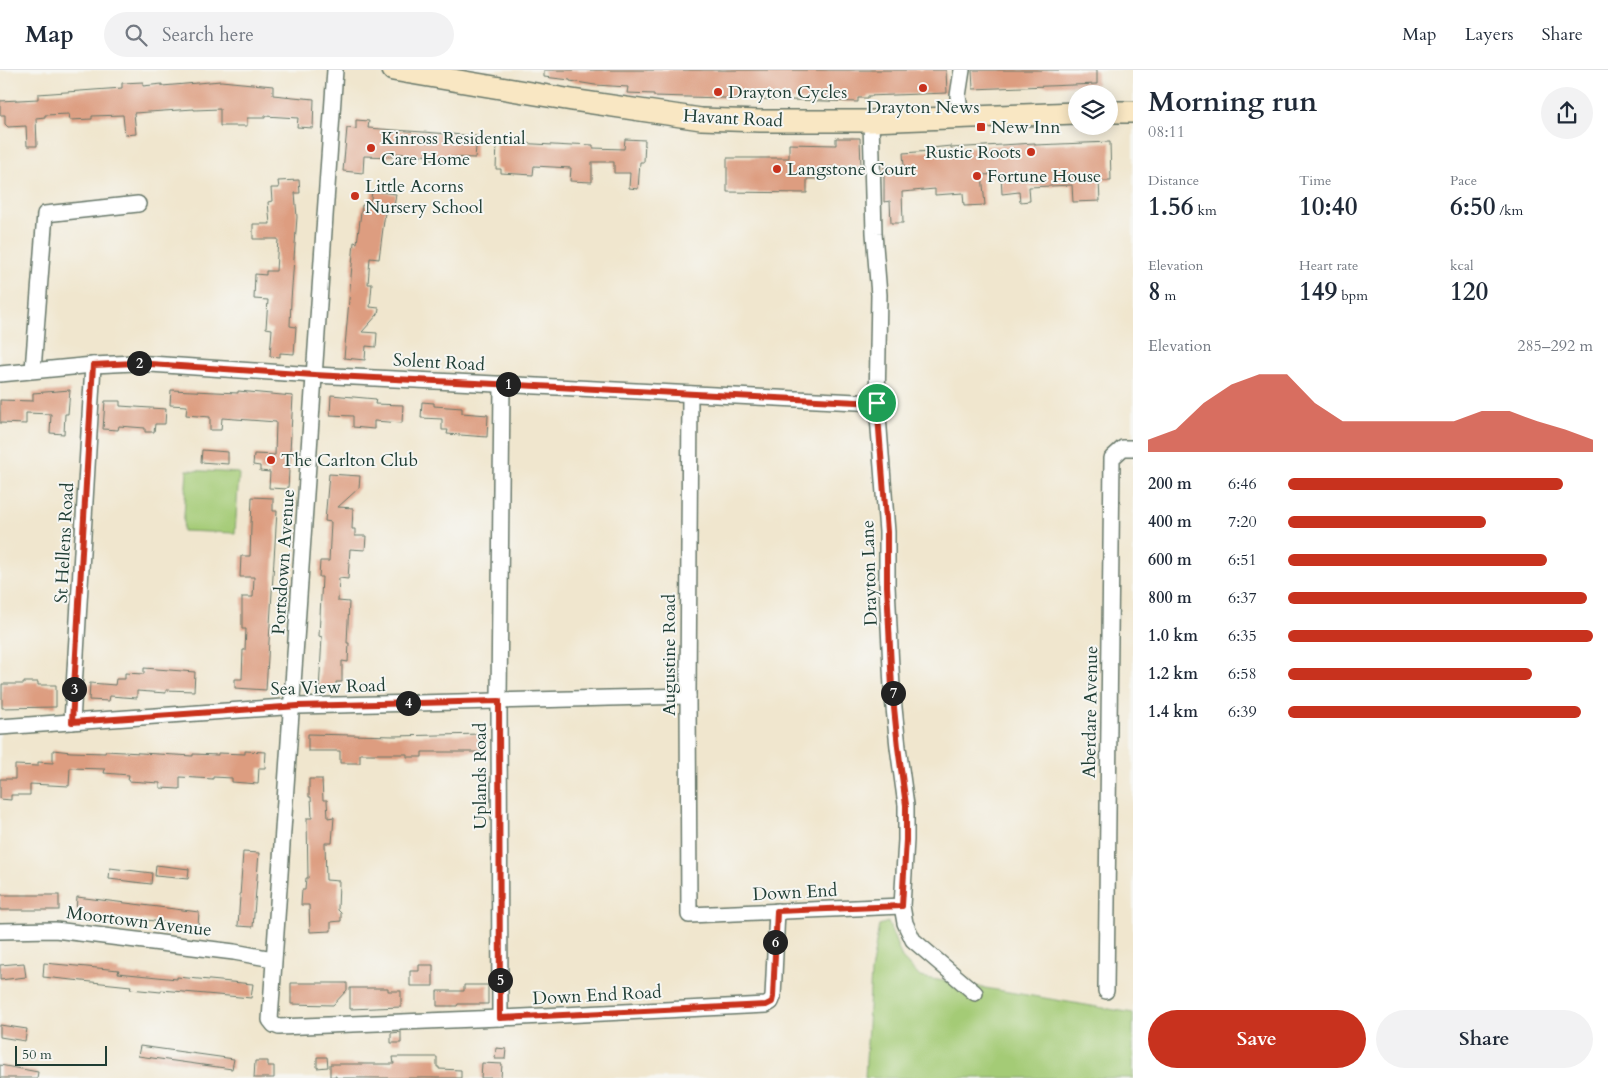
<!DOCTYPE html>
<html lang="en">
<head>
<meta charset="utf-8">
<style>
  body { margin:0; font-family:Cardo,serif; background:#f2f2f3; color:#1f2937; height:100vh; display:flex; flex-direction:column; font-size:19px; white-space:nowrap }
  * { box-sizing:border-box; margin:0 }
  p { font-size:16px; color:#747a83 }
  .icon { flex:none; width:28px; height:28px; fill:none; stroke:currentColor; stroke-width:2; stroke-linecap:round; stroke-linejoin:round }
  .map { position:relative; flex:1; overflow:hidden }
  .panel { display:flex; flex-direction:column; background:#fff; width:475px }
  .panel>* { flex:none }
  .buttons { position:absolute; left:1068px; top:15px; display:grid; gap:10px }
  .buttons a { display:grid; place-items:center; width:50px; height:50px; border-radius:50%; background:#fff; box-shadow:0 2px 12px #0003; font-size:25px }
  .scale { position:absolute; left:15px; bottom:12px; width:92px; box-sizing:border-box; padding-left:5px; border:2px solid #1f3d34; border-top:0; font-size:14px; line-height:18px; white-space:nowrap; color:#1f3d34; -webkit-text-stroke:4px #f6f6f2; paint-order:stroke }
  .pin { position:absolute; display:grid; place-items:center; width:42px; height:42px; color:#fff; margin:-21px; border:2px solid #fff; border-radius:50%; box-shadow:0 1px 5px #0007 }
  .km { position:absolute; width:25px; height:25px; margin:-12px; border-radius:50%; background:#222; color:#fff; font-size:14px; line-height:25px; text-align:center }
  .round { display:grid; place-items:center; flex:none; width:52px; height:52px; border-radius:26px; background:#f2f2f3 }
  .summary { display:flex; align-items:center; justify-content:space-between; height:85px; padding:0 15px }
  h1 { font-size:28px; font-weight:800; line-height:38px }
  .figures { display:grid; grid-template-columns:repeat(3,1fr); gap:8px; height:85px; padding:5px 15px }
  .figures div { display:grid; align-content:center }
  .figures b { font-size:25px; font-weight:800 }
  .figures small { font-size:14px; font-weight:400 }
  .figures p { font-size:14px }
  .chart { height:140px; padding:10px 15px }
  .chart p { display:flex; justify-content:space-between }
  .chart svg { width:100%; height:90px; margin-top:5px; fill:#c8321e; opacity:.7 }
  .cta { display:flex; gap:10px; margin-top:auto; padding:10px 15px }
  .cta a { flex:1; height:58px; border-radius:30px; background:#c8321e; color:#fff; font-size:20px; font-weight:800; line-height:58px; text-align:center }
  .cta a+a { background:#f2f2f3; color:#1f2937 }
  ul { padding:0 15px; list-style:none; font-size:16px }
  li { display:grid; grid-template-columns:80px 60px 1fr; align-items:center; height:38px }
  li i { height:12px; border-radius:6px; background:#c8321e }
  header { display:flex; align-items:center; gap:30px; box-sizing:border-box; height:70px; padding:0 25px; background:#fff; border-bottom:1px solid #e0e1e3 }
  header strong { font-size:24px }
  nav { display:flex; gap:28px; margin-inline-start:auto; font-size:18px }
  .search { width:350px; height:45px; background:#f2f2f3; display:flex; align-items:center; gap:12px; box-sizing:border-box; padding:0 18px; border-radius:28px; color:#747a83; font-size:19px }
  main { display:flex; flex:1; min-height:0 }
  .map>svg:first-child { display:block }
  .green { fill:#a4cb76; stroke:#628455 }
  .building { fill:#dd9d80 }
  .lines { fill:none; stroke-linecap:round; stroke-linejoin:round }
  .street-casing { stroke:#68786a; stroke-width:18 }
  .secondary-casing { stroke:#68786a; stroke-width:24 }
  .street { stroke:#fff; stroke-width:15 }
  .secondary { stroke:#f9e7c3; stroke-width:21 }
  .route-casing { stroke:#fff; stroke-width:10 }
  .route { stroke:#c8321e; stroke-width:6 }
  .poi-dot { fill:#c8321e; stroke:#f6f6f2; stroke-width:2 }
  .labels { text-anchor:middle; stroke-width:4; stroke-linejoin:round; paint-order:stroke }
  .poi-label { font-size:18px; fill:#1f3d34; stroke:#f6f6f2; text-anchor:start }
  .street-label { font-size:18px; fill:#1f3d34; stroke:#f6f6f2 }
</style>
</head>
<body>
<header>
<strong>Map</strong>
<div class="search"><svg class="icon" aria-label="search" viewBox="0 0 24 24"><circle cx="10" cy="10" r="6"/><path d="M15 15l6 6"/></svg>Search here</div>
<nav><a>Map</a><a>Layers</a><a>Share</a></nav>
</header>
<main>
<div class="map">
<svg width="1133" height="1008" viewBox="0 0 1133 1008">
  <rect width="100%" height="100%" fill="#f6f6f2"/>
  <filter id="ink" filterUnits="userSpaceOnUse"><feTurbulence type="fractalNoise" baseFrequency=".02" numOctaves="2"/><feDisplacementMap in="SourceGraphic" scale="10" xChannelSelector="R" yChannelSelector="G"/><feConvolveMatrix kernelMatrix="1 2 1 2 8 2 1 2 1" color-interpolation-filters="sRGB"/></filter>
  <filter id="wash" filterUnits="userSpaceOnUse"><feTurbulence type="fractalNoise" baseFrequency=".0096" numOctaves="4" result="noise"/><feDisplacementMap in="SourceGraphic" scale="20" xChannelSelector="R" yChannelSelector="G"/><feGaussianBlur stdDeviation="1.12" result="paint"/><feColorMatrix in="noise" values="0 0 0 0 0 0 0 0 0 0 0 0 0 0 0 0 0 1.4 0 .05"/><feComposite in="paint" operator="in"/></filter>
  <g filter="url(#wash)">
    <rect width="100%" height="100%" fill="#f0e6ce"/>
    <g class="green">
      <polygon points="187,400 239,403 235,463 183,461"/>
      <polygon points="888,852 902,888 920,907 1133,943 1133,1008 865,1008 871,902 879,855"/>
    </g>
    <g id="blocks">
      <g class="building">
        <polygon points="544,0 946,0 947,23 868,26 868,28 858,28 858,32 654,26 654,24 627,23 628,17 595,15 570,11 570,10 544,7"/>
        <polygon points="972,0 1097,0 1097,14 973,19"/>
        <polygon points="221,11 273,16 273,25 314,29 313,58 297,57 298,48 265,46 265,48 247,48 247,56 220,56 220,39 194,40 194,39 134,43 136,64 125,65 123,45 92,46 92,49 70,50 69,44 45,45 45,47 36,48 37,76 27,76 26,56 8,57 5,54 5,45 0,45 0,31 38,29 38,24 122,18 122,13 143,12 143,16 162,14 162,16"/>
        <polygon points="356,50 369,51 368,58 477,66 475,88 449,87 449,93 432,92 432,86 393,83 393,87 364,86 363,103 343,101 347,58 356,59"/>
        <polygon points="836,68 860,68 861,97 828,97 828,109 807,109 807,123 727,122 727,88 789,88 789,74 836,75"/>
        <polygon points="625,69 645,70 644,92 640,92 638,119 629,118 630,103 614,103 614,92 592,92 592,112 570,111 571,98 534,96 533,105 501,103 501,99 496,99 497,72 572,76 572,74 593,75 593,78 624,79"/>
        <polygon points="1110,72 1111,111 1099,111 1100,131 1073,132 1072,115 1029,117 1030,131 1020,132 1019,122 1002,124 1001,104 982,105 985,135 964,136 963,123 935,125 935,119 902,122 903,153 891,153 890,131 884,132 884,96 904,96 903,83 931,81 931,78 951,76 951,78 1035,73 1035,75"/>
        <polygon points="299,110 300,123 295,123 297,147 291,230 290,256 296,257 294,284 280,283 280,287 270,286 272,259 266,258 268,230 254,229 255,204 266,205 266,201 276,201 278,169 253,169 253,154 270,154 268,132 272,131 271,118 279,118 278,111"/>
        <polygon points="372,121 396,124 394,137 386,135 379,189 370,188 368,214 372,214 370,237 379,238 378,244 362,262 377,263 376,277 366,276 365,290 344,288 354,172 357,173 362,135 370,136"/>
        <polygon points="70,320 68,344 65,344 64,364 50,363 51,344 26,343 26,354 0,353 0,330 33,331 33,323"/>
        <polygon points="171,320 238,323 238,321 293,326 288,419 269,418 270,402 260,401 260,396 253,395 254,384 275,385 276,352 222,348 221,360 210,360 210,347 186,345 187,336 170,335"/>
        <polygon points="331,325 376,329 375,334 403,335 402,353 374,351 374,359 353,357 353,346 330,345"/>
        <polygon points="105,331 120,331 120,336 166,339 165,354 155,354 154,362 145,362 145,358 119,356 118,360 103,359"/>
        <polygon points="422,332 434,333 434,336 462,338 462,343 488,345 487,367 447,364 448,360 442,360 442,349 421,348"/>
        <polygon points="202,380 228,382 228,394 201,392"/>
        <polygon points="329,404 360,406 359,418 338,437 353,438 352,459 355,459 355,466 366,466 365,480 350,479 348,509 339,508 338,531 349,532 347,573 349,573 348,592 342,591 342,612 336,612 336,621 319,621 322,567 319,566 322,507 319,507 320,491 329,491 331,452 325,451"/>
        <polygon points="252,427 273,428 273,441 277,441 266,620 235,618 235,609 242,609 243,580 245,580 246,559 242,559 242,527 253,527 254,507 240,507 241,486 250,486"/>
        <polygon points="144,598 195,602 194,621 166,620 166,623 137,621 137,628 110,626 109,631 89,630 90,613 115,615 116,609 125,609 125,603 144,604"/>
        <polygon points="24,612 38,612 38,615 56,615 56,637 2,638 2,614 24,614"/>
        <polygon points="308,664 394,666 482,664 482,682 422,682 422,687 407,687 407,684 360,684 360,693 340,693 340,681 308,681"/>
        <polygon points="53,680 71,682 105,683 106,681 193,686 193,684 218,685 218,683 245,684 245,681 266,682 265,698 259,698 258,714 232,712 232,708 213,707 213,709 180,707 180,719 160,718 160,713 128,711 129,705 104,703 105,699 70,698 69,716 30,714 30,725 11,725 11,730 0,729 0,709 15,709 15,695 38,696 38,692 53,693"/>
        <polygon points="309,709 322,709 323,730 327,730 328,748 334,747 332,773 325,773 326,810 339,811 338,840 341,843 341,851 331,852 331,861 310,862 309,835 301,835 302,820 305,820 306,808 308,808 307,748 312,748 311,727 309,727"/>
        <polygon points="243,782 259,783 253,857 238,856"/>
        <polygon points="156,795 189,799 188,809 155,806"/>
        <polygon points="110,798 152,803 151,814 109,809"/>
        <rect x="0" y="825" width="59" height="15"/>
        <polygon points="77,827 199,842 198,856 76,842"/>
        <polygon points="24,893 26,907 0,910 0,895"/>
        <polygon points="44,893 119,900 118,903 177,909 177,907 253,914 251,928 161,920 161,922 130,919 131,916 43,907"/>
        <polygon points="419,895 433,895 433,916 410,916 410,901 419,901"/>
        <polygon points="291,913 347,913 347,920 333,935 291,934"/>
        <polygon points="464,915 488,915 488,934 458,934 457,936 437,936 437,921 464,921"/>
        <polygon points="350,918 388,918 388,921 401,921 401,937 350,939"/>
        <polygon points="0,955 27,959 25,971 0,967"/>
        <polygon points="401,962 401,973 391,973 391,963"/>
        <polygon points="140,976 234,989 232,999 138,986"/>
        <polygon points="496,978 506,979 505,989 495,989"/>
        <polygon points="317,987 327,987 328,997 317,998"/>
        <polygon points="393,987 437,987 437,997 439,997 439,999 461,1000 461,1008 336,1008 336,1006 330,1007 330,994 394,994"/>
        <polygon points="255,991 268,991 268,996 274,996 274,1008 254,1008"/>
        <polygon points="482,993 502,994 501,1008 481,1008"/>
        <polygon points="0,995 38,1002 37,1008 0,1008"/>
      </g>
    </g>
  </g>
  <g filter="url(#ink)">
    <use href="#blocks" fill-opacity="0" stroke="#68786a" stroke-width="1"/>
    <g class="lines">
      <defs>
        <g id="street">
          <polyline points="335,0 270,950 274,955 279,957 500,948 766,935 771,932 773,927 777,841"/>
          <polyline points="961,47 958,26 962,0"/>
          <polyline points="871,51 874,163 879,225 877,333 887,462 887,516 892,618 898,677 906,735 906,770 902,836 905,853 913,870 975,923"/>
          <polyline points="33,300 45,144 138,134"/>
          <polyline points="0,304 93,295 135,293 314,305 877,333"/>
          <polyline points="690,324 688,626 689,845 902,836"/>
          <polyline points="72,652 93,295"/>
          <polyline points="0,657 298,636 688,626"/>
          <polyline points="0,861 55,860 234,882 273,889"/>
          <polyline points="1106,921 1112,388 1123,378 1133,378"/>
          <polyline points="500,948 499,631 502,314"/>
        </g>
        <g id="secondary">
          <polyline points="393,0 572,30 701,49 760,51 871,51 1076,43"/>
          <polyline points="1109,42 1133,42"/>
        </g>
      </defs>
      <use href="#street" class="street-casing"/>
      <use href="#secondary" class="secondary-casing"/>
      <use href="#street" class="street"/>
      <use href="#secondary" class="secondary"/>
    </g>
  </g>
  <g class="lines" filter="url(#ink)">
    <defs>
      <polygon id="route" points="135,293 314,305 877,333 887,462 887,516 892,618 898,677 906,735 906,770 902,836 777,841 773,927 772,932 766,935 500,948 499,631 298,636 72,652 93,295"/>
    </defs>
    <use href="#route" class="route-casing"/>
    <use href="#route" class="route"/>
  </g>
  <g class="poi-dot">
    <circle cx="923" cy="18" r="5"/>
    <circle cx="718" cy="22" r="5"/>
    <rect x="976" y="52" width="10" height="10" rx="2.5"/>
    <circle cx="371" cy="78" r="5"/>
    <circle cx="1031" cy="82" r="5"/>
    <circle cx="777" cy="99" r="5"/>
    <circle cx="977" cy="106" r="5"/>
    <circle cx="355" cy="126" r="5"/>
    <circle cx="271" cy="390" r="5"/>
  </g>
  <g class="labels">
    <g class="poi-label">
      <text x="728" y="28">Drayton Cycles</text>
      <text x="923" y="43" text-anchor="middle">Drayton News</text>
      <text x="991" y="63">New Inn</text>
      <text x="381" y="74">Kinross Residential<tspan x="381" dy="21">Care Home</tspan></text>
      <text x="1021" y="88" text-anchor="end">Rustic Roots</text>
      <text x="787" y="105">Langstone Court</text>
      <text x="987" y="112">Fortune House</text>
      <text x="365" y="122">Little Acorns<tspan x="365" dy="21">Nursery School</tspan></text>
      <text x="281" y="396">The Carlton Club</text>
    </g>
    <g class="street-label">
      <text transform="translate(733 48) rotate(3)" y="6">Havant Road</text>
      <text transform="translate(439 292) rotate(3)" y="6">Solent Road</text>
      <text transform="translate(64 473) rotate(-87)" y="6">St Hellens Road</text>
      <text transform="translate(283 492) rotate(-86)" y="6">Portsdown Avenue</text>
      <text transform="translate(869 503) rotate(-92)" y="6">Drayton Lane</text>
      <text transform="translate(669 585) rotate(-90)" y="6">Augustine Road</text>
      <text transform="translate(328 617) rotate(-2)" y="6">Sea View Road</text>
      <text transform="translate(1090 642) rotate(-89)" y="6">Aberdare Avenue</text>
      <text transform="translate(480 706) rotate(-90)" y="6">Uplands Road</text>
      <text transform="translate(795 822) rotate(-3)" y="6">Down End</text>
      <text transform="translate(139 851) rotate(7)" y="6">Moortown Avenue</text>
      <text transform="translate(597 925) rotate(-3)" y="6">Down End Road</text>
    </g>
  </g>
</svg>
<div class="buttons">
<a><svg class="icon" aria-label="layers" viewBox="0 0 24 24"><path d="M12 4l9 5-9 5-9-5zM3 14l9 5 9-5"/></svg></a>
</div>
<div class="scale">50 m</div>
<div class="pin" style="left:877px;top:333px;background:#1e9e55"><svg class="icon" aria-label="arrive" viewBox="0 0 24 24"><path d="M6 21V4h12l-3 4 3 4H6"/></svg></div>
<b class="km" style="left:508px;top:314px">1</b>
<b class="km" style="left:139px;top:293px">2</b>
<b class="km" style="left:74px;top:619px">3</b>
<b class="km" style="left:408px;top:633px">4</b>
<b class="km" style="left:500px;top:910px">5</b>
<b class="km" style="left:775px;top:872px">6</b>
<b class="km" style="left:893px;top:623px">7</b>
</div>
<section class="panel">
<div class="summary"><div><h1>Morning run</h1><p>08:11</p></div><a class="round"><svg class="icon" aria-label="share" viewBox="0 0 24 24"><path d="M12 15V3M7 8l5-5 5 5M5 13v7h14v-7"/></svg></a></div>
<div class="figures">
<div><p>Distance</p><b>1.56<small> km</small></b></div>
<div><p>Time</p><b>10:40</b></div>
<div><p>Pace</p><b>6:50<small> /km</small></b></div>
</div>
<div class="figures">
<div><p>Elevation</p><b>8<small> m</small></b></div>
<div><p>Heart rate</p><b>149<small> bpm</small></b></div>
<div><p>kcal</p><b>120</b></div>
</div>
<div class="chart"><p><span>Elevation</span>285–292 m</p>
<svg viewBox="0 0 160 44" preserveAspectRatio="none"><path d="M0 44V38L10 33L20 20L30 11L40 6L50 6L60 20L70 29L80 29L90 29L100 29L110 29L120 24L130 24L140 29L150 33L160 38V44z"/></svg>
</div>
<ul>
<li><b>200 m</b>6:46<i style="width:90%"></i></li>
<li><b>400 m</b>7:20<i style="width:65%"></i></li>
<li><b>600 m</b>6:51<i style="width:85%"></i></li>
<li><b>800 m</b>6:37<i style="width:98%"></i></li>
<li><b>1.0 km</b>6:35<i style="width:100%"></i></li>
<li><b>1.2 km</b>6:58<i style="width:80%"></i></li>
<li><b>1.4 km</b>6:39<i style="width:96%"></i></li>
</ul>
<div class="cta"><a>Save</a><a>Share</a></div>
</section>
</main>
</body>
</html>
